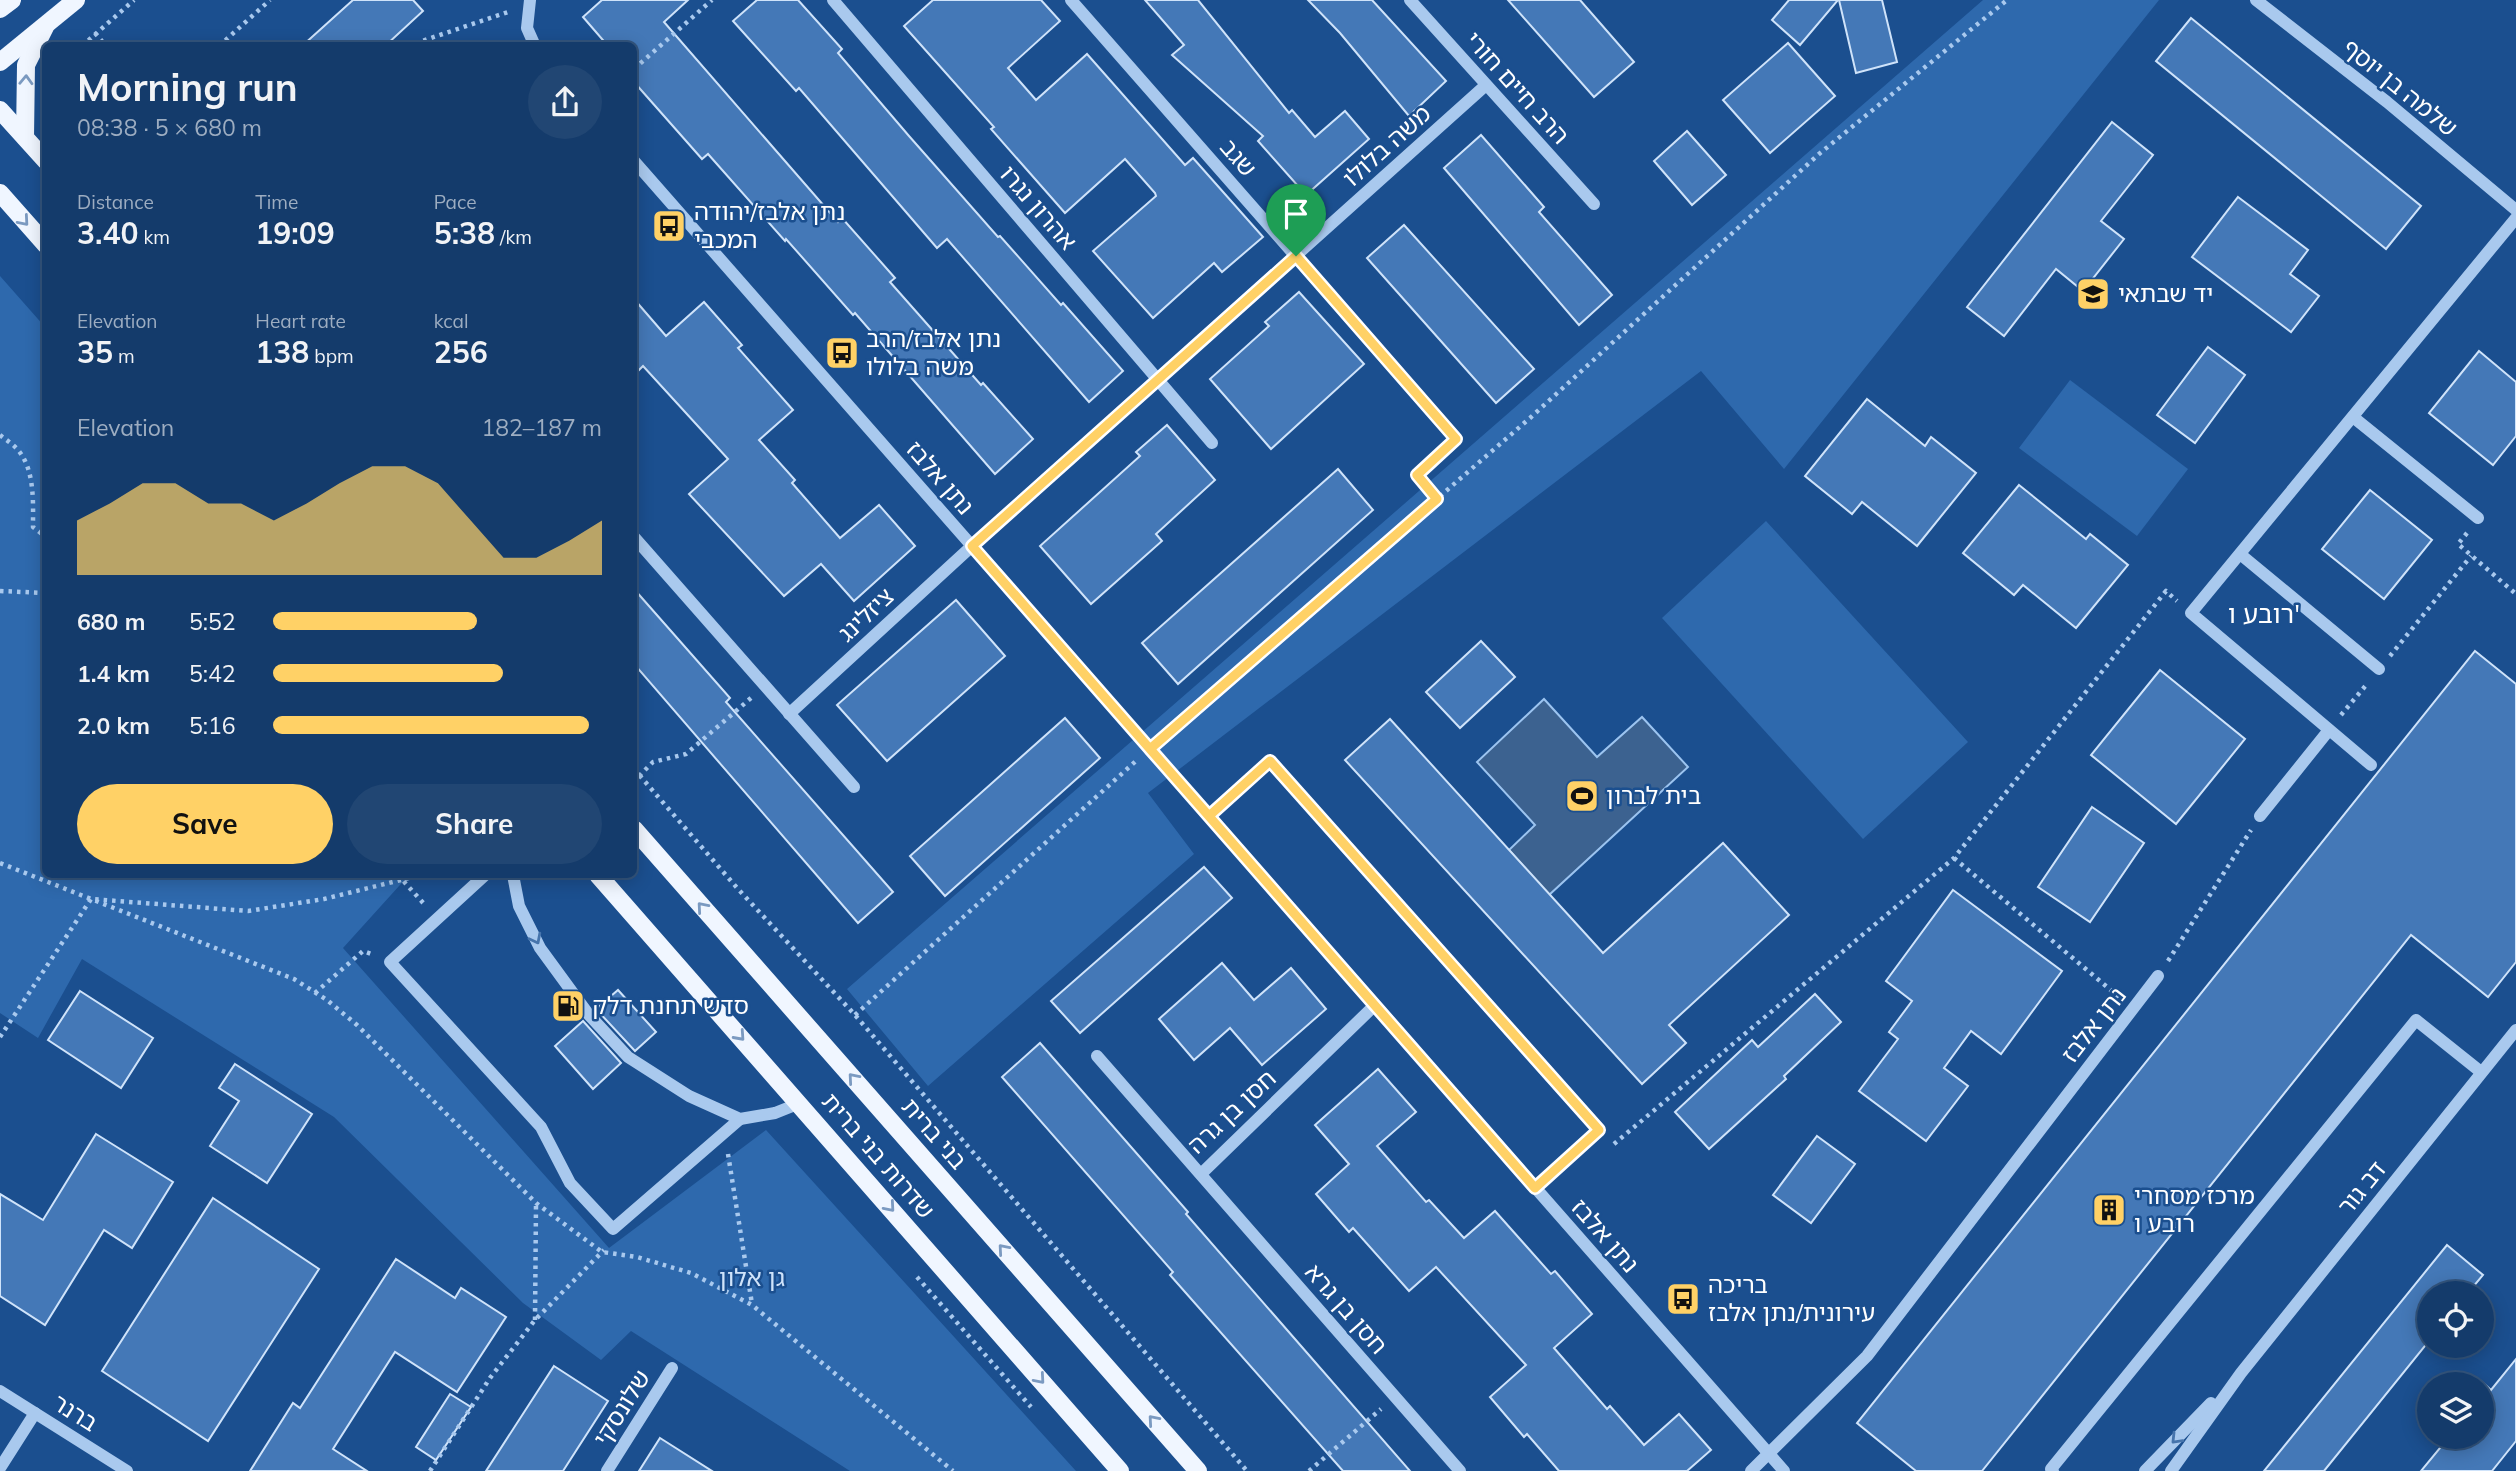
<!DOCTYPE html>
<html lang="en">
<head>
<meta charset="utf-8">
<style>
  body { margin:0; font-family:Mulish,"Noto Sans Hebrew",sans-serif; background:#214673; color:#f1f3f6; height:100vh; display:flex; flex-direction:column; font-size:26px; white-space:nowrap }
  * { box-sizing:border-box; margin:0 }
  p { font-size:23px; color:#9dadc1 }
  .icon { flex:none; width:38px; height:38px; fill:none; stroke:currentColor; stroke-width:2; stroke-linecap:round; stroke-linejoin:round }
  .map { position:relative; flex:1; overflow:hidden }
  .drawer { position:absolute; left:42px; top:42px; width:595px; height:836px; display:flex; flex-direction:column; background:#143b6b; border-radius:10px; box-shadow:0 4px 18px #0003,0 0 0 2px #33557e }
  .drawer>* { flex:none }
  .tools { position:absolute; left:2417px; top:1281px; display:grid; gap:14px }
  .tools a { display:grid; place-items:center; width:77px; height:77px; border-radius:50%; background:#143b6b; box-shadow:0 4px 18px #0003,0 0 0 2px #33557e; font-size:35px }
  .pin { position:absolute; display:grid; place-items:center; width:60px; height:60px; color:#fff; margin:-72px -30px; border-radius:50% 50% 50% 0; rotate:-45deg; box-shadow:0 0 7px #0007 }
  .pin .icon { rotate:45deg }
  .round { display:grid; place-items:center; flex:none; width:74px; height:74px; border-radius:37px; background:#214673 }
  .headline { display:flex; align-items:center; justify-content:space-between; height:119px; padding:0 35px }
  h1 { font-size:38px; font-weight:700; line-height:52px }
  .metrics { display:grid; grid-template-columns:repeat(3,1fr); gap:10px; height:119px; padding:7px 35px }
  .metrics div { display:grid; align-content:center }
  .metrics b { font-size:30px; font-weight:700 }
  .metrics small { font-size:19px; font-weight:400 }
  .metrics p { font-size:19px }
  .chart { height:196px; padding:14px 35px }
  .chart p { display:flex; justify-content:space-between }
  .chart svg { width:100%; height:126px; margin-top:7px; fill:#ffd166; opacity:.7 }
  .cta { display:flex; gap:14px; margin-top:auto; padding:14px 35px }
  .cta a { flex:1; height:80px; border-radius:42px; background:#ffd166; color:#111; font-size:28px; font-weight:700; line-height:80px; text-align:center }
  .cta a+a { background:#214673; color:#f1f3f6 }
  ul { padding:0 35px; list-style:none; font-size:23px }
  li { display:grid; grid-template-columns:112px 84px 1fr; align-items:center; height:52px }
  li i { height:18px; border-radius:9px; background:#ffd166 }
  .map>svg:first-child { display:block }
  .green { fill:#2e69ad }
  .water { fill:#3c6290; stroke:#9cc4f0; stroke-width:2 }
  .building { fill:#4478b7; stroke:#cfe3fa; stroke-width:2 }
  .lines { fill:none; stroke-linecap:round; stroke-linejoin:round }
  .path { stroke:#a9c9ee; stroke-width:4.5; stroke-dasharray:3.5 5; stroke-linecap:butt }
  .minor { stroke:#a9c9ee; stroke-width:12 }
  .major { stroke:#f0f6ff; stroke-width:18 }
  .oneway { stroke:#7b9ac1 }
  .oneway2 { stroke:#4674ac }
  .route-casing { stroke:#fff; stroke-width:14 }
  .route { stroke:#ffd166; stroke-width:9 }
  .labels { text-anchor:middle; stroke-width:5; stroke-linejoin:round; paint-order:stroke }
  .street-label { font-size:24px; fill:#fff; stroke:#1b4f8f }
  .poi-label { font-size:24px; fill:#fff; stroke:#1b4f8f; text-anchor:start }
  .park-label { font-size:24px; fill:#cfe3fa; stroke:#1b4f8f }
  .neighbourhood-label { font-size:26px; fill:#fff; stroke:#1b4f8f }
</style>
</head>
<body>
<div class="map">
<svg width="2516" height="1471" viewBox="0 0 2516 1471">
  <rect width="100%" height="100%" fill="#1b4f8f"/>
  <g class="green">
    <polygon points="1983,0 2159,0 1784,469 1701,371 1148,793 1194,854 928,1086 847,989"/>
    <polygon points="0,276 45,327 46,875 409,875 343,948 609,1248 766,1130 1076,1471 850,1471 631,1331 601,1360 523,1303 334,1117 82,959 38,1038 0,1013"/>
    <polygon points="2070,380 2188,469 2137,536 2019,448"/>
    <polygon points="1766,521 1968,742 1863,839 1662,618"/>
  </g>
  <polygon class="water" points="1544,699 1597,757 1642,717 1688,767 1549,895 1509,850 1535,825 1477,762"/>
  <g class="building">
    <polygon points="353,0 413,0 423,11 385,46 302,46"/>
    <polygon points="602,0 688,0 664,22 838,222 842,218 895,278 890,282 981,385 983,383 1033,439 995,474 855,313 853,315 786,239 785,241 708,154 702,159 634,82 634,46 608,46 583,17"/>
    <polygon points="757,0 798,0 842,49 838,53 909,136 998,237 1000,236 1061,305 1063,303 1123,371 1089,402 947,239 937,248 799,88 796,91 733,21"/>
    <polygon points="933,0 1041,0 1060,21 1008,68 1036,100 1087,54 1185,165 1193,158 1263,237 1222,272 1214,263 1153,318 1093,251 1156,196 1155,193 1125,159 1065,213 991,129 994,127 904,26"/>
    <polygon points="1145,0 1198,0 1289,113 1292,110 1315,137 1345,111 1369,139 1306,195 1258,141 1263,136 1172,55 1184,45"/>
    <polygon points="1308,0 1372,0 1446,81 1409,116 1340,33"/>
    <polygon points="1508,0 1580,0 1634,62 1594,97"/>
    <polygon points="1789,0 1838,0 1800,45 1772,20"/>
    <polygon points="1839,0 1882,0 1897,62 1856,73"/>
    <polygon points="2191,18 2421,206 2386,249 2156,61"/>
    <polygon points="1788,43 1835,96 1770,153 1723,100"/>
    <polygon points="2112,122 2153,155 2101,221 2124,239 2083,291 2056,269 2004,336 1967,307"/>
    <polygon points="1687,131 1726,175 1692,205 1654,161"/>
    <polygon points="1481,135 1544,207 1539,212 1612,295 1579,325 1444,168"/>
    <polygon points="2238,197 2308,250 2290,274 2319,296 2291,332 2192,257"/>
    <polygon points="1404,225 1534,369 1496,403 1367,258"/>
    <polygon points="1299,292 1364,364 1271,449 1210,379 1269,326 1265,322"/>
    <polygon points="634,299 666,336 704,302 742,345 738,348 793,410 759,440 795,480 792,483 840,538 879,505 915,546 854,601 821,564 784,596 689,494 728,459 643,366 634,375"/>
    <polygon points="2208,347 2245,375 2195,443 2157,415"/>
    <polygon points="2479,351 2516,382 2516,436 2493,465 2429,413"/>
    <polygon points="1867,399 1925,446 1931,437 1976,473 1917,546 1862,502 1852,514 1805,476"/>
    <polygon points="1167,425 1215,480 1156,534 1162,541 1091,604 1040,546 1140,456 1136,452"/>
    <polygon points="1338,469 1373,510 1178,684 1142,643"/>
    <polygon points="2019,485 2086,539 2090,534 2128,565 2076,628 2023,585 2014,595 1963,553"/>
    <polygon points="2370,490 2432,540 2384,599 2322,549"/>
    <polygon points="634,589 730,698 726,702 893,892 858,923 634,664"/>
    <polygon points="956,600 1005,656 887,761 837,705"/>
    <polygon points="1481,641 1515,677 1460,728 1426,692"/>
    <polygon points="2475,651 2516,684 2516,962 2488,997 2411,935 1982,1471 1916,1471 1857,1423"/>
    <polygon points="2160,670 2245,739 2176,824 2091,755"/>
    <polygon points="1065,718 1100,758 945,896 910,856"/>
    <polygon points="1390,719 1603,953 1723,843 1789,915 1669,1025 1686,1043 1642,1084 1345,760"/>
    <polygon points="2092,807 2144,843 2090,922 2038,887"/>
    <polygon points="1204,867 1232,898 1080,1033 1051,1001"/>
    <polygon points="1953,890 2062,971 2001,1054 1971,1031 1944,1068 1968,1086 1926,1141 1859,1091 1898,1039 1889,1032 1912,1001 1886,981"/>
    <polygon points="1222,963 1254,1000 1291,968 1326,1009 1262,1065 1230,1028 1194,1060 1159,1019"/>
    <polygon points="618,990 656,1032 635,1051 596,1009"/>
    <polygon points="80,991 153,1038 121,1088 48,1040"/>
    <polygon points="1815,994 1841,1022 1784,1076 1786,1079 1709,1149 1675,1112 1752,1040 1758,1047"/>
    <polygon points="583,1021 621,1063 593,1089 555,1046"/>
    <polygon points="1040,1043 1188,1212 1186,1214 1410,1471 1343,1471 1170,1275 1173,1272 1002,1077"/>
    <polygon points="235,1064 312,1114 267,1183 210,1146 239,1101 219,1088"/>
    <polygon points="1378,1069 1416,1112 1377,1146 1426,1202 1429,1200 1464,1238 1495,1211 1551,1274 1555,1271 1592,1314 1554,1348 1607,1409 1610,1406 1644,1445 1679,1414 1711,1450 1687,1471 1559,1471 1527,1434 1524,1437 1490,1397 1526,1365 1436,1267 1409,1291 1353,1228 1349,1232 1316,1194 1349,1164 1315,1125"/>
    <polygon points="96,1134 173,1182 132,1248 104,1230 45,1325 0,1296 0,1194 43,1220"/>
    <polygon points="1817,1136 1855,1164 1811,1223 1773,1195"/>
    <polygon points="213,1198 319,1269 208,1441 102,1371"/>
    <polygon points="2447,1245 2483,1275 2468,1293 2429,1293 2429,1341 2324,1471 2264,1471"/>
    <polygon points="396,1259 455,1298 461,1288 506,1317 457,1392 395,1352 333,1449 367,1471 250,1471 293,1403 300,1408"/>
    <polygon points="2516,1359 2516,1441 2492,1471 2421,1471 2449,1437 2482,1437 2482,1382 2491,1390"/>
    <polygon points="554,1366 608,1401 563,1471 486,1471"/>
    <polygon points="450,1394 471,1407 436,1460 416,1447"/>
    <polygon points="660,1438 712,1471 639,1471"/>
  </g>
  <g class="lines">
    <g class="path">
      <polyline points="95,33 106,46"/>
      <polyline points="82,46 134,0"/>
      <polyline points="219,46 270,0"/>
      <polyline points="417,46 422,41 511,11"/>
      <polyline points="634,69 712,0"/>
      <path d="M0,435C6,440 13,444 18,450C35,470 33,502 33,527L46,537"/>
      <polyline points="1437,499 1417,475 1443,451"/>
      <polyline points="2467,533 2458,544 2516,594"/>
      <polyline points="0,591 46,593"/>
      <polyline points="2390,656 2471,556"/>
      <polyline points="2341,715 2367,684"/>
      <polyline points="1164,736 1530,418 1819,154 2007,0"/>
      <polyline points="634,769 738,889 855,1015 1247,1471"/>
      <polyline points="639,776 653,762 686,754 751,698"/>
      <polyline points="1954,858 2119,997"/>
      <polyline points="0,863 91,899 248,911 324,899 421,875"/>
      <polyline points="398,875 425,905"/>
      <polyline points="2168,961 2251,830"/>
      <polyline points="315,993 363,951 374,955"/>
      <polyline points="855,1015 1137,760"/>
      <polyline points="0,1037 91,899 294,979 327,1000 357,1025 536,1203 602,1252 637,1257 691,1273 752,1305 953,1471"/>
      <polyline points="1614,1144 1954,858 2166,591 2177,601"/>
      <polyline points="728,1154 752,1304"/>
      <polyline points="917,1277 1031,1407"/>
      <polyline points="535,1320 536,1204"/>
      <polyline points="430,1471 490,1378 535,1320 604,1250"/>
      <polyline points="1309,1471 1381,1409"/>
    </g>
    <g class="minor">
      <polyline points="530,0 527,28 535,46"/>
      <polyline points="833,0 1212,443"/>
      <polyline points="1071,0 1456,439"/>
      <polyline points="1410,0 1594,204"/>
      <polyline points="2256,0 2387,102 2516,210"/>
      <polyline points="634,161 1784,1471"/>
      <polyline points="2353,417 2478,518"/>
      <polyline points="634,537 854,787"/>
      <polyline points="2240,554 2379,669"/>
      <polyline points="789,714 972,546 1486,85"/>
      <polyline points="2371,765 2191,613 2516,218"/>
      <polyline points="1209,816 1270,761 1599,1130 1535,1188"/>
      <polyline points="2260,816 2329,730"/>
      <polyline points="485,875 390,962 541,1127 570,1183 613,1229 740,1119"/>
      <polyline points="513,875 519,906 540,948 589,1015 628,1057 689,1096 740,1119 775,1113 800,1103"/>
      <polyline points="1097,1056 1460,1471"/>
      <polyline points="1201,1174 1375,1005"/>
      <polyline points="0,1391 127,1471"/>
      <polyline points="0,1468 35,1413"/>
      <polyline points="607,1471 672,1368"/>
      <polyline points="1751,1471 1867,1356 2158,976"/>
      <polyline points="2053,1471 2051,1469 2416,1020 2481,1072"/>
      <polyline points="2145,1471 2211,1403"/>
      <polyline points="2171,1471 2241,1373 2516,1030"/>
    </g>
    <g class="major">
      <polyline points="0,9 12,0"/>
      <polyline points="0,62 76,0"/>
      <polyline points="0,110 46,161"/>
      <polyline points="25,137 26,65 45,27"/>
      <polyline points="0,193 46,245"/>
      <polyline points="634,829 1198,1471"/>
      <polyline points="598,875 1120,1471"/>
    </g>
  </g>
  <defs><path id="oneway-chevron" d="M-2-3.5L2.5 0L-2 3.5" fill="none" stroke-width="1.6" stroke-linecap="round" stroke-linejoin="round" transform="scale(1.75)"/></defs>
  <g class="oneway">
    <use href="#oneway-chevron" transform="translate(26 80) rotate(-88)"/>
    <use href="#oneway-chevron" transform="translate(24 221) rotate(49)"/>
    <use href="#oneway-chevron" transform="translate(702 907) rotate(-131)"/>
    <use href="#oneway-chevron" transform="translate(740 1036) rotate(48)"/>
    <use href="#oneway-chevron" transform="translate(853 1078) rotate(-131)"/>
    <use href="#oneway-chevron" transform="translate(890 1207) rotate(49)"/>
    <use href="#oneway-chevron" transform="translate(1003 1249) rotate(-131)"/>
    <use href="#oneway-chevron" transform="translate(1040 1379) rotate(49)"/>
    <use href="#oneway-chevron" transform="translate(1153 1420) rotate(-131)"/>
  </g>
  <g class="oneway2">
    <use href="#oneway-chevron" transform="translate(536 939) rotate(63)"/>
    <use href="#oneway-chevron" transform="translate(2176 1439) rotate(134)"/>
  </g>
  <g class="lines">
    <defs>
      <path id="route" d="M1296,256L972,546C1159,760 1347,974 1535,1188L1599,1130L1270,761L1209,816L1150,749L1437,499L1417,475L1456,439L1296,256"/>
    </defs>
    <use href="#route" class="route-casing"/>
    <use href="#route" class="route"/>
  </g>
  <defs>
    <symbol id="bus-square" viewBox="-11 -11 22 22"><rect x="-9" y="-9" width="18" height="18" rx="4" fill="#ffd166" stroke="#1b4f8f"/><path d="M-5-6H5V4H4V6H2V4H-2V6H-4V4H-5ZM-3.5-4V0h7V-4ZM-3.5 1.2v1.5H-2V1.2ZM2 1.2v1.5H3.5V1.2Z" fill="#111"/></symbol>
    <symbol id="school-square" viewBox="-11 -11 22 22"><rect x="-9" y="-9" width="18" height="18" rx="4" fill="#ffd166" stroke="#1b4f8f"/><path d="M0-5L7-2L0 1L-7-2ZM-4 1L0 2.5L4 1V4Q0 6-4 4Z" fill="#111"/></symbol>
    <symbol id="stadium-square" viewBox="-11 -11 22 22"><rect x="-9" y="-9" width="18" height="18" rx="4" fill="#ffd166" stroke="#1b4f8f"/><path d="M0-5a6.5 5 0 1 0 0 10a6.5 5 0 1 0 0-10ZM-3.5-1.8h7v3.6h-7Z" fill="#111"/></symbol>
    <symbol id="fuel-square" viewBox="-11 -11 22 22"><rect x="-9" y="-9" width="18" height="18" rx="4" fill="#ffd166" stroke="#1b4f8f"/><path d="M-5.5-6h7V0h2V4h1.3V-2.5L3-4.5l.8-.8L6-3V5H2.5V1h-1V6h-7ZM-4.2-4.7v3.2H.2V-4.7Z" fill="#111"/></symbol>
    <symbol id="building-square" viewBox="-11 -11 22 22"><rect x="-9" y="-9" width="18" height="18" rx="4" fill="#ffd166" stroke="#1b4f8f"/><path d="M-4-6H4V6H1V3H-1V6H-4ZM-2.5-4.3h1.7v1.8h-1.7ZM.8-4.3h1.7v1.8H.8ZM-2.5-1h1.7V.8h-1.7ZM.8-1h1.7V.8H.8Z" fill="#111"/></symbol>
  </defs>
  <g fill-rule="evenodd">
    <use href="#bus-square" x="650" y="207" width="38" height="38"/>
    <use href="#school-square" x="2074" y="275" width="38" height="38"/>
    <use href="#bus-square" x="823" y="334" width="38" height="38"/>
    <use href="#stadium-square" x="1563" y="777" width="38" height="38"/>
    <use href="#fuel-square" x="549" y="987" width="38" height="38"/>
    <use href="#building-square" x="2090" y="1191" width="38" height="38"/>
    <use href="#bus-square" x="1664" y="1280" width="38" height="38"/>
  </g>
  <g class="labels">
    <g class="street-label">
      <text transform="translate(1517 88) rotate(48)" y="8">הרב חיים חורי</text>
      <text transform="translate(2400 88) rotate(39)" y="8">שלמה בן יוסף</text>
      <text transform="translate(1387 146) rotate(-42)" y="8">משה בלולו</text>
      <text transform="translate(1238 158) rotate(49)" y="8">שגב</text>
      <text transform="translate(1038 208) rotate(49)" y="8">אהרון נגרו</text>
      <text transform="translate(940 478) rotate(49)" y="8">נתן אלבז</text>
      <text transform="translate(866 615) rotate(-43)" y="8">ציזלינג</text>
      <text transform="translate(2094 1025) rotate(-52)" y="8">נתן אלבז</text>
      <text transform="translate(1232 1112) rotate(-43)" y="8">חסן בן גרה</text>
      <text transform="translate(934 1134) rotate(49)" y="8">בני ברית</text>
      <text transform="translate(878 1156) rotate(49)" y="8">שדרות בני ברית</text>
      <text transform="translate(2362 1188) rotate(-51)" y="8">דב גור</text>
      <text transform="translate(1605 1236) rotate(49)" y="8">נתן אלבז</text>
      <text transform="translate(1346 1309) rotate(49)" y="8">חסן בן גרא</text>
      <text transform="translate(622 1408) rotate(-58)" y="8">שלונסקי</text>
      <text transform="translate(75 1413) rotate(32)" y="8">ברנר</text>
    </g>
    <g class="poi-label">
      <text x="694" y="220">נתן אלבז/יהודה<tspan x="694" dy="28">המכבי</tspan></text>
      <text x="2118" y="302">יד שבתאי</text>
      <text x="866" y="347">נתן אלבז/הרב<tspan x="866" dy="28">משה בלולו</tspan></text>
      <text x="1606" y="804">בית לברון</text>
      <text x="592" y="1014">סדש תחנת דלק</text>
      <text x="2134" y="1204">מרכז מסחרי<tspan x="2134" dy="28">רובע ו</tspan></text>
      <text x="1708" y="1293">בריכה<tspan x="1708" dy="28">עירונית/נתן אלבז</tspan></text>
    </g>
    <g class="park-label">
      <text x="752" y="1286">גן אלון</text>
    </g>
    <g class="neighbourhood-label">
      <text x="2264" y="623">רובע ו'</text>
    </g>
  </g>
</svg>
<div class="tools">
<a><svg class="icon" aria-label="locate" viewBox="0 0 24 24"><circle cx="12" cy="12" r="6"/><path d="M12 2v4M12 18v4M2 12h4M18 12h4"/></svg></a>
<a><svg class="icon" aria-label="layers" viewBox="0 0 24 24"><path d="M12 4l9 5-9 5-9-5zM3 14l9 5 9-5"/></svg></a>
</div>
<div class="pin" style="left:1296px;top:256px;background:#1e9e55"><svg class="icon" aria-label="arrive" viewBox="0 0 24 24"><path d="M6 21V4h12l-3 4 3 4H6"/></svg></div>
<section class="drawer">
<div class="headline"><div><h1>Morning run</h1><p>08:38 · 5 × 680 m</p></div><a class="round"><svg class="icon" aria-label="share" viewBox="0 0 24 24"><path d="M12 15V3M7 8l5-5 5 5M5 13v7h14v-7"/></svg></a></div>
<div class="metrics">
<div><p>Distance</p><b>3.40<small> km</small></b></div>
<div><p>Time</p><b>19:09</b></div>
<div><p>Pace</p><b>5:38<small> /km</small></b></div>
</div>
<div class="metrics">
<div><p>Elevation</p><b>35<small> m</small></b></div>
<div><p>Heart rate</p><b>138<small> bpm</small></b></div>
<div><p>kcal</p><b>256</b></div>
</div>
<div class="chart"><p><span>Elevation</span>182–187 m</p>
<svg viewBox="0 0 160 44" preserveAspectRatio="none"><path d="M0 44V25L10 19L20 12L30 12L40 19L50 19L60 25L70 19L80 12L90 6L100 6L110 12L120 25L130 38L140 38L150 32L160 25V44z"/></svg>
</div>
<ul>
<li><b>680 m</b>5:52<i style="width:62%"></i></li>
<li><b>1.4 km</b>5:42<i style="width:70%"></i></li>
<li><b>2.0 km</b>5:16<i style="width:96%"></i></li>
</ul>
<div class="cta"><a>Save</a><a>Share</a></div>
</section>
</div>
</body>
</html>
